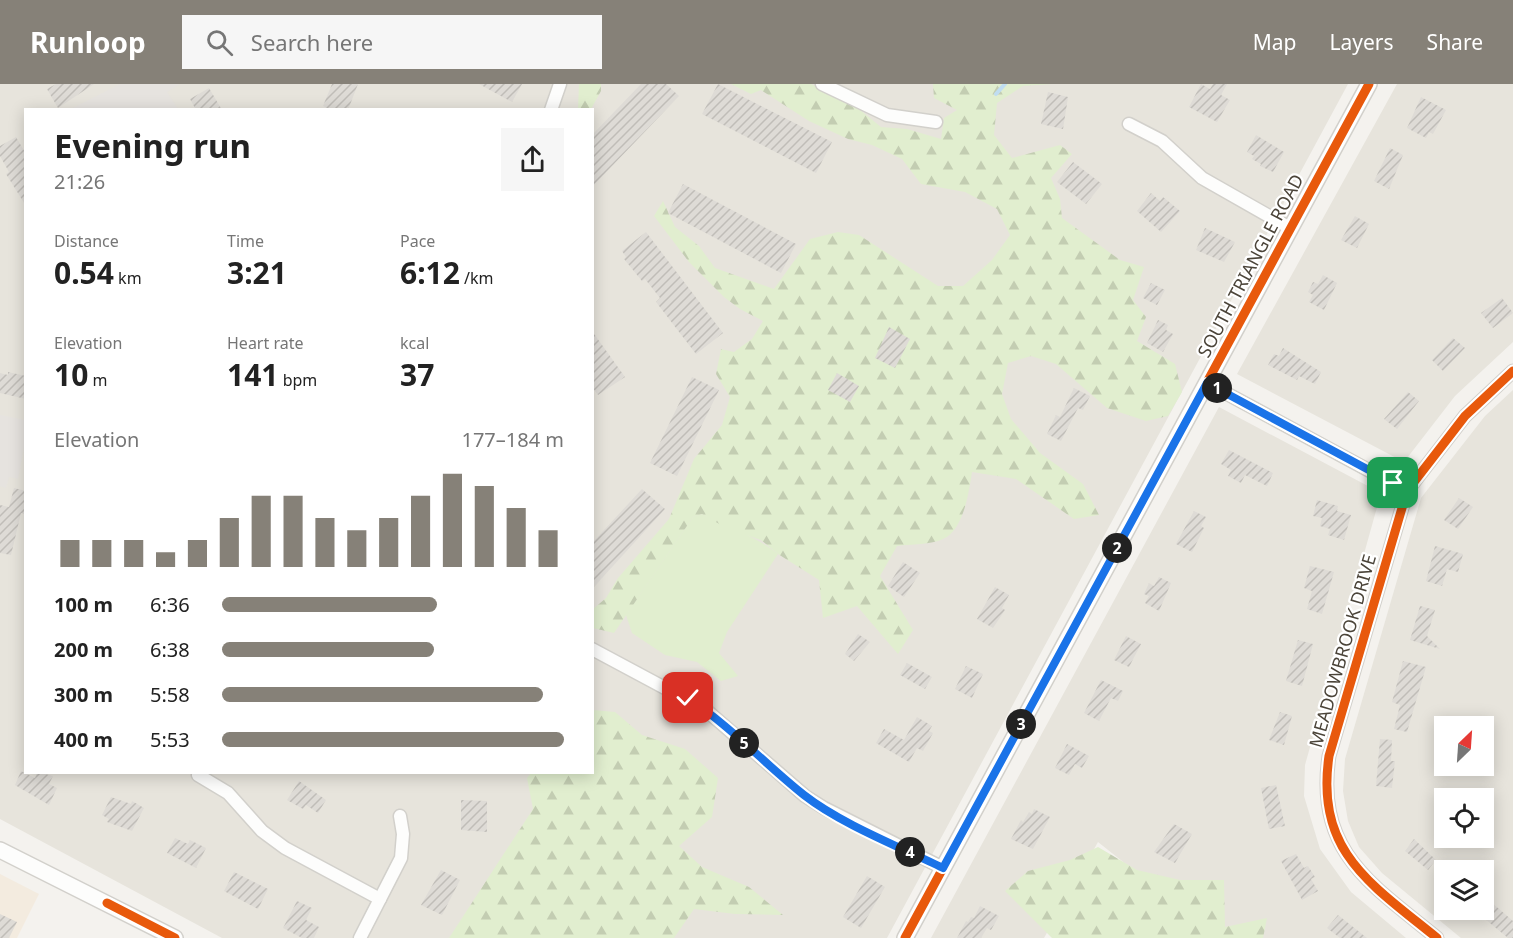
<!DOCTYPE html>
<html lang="en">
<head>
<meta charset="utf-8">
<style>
  body { margin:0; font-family:"Noto Sans",sans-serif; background:#f6f6f6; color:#222; height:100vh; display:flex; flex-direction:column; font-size:22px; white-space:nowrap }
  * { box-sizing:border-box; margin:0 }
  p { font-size:20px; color:#767676 }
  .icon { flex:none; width:33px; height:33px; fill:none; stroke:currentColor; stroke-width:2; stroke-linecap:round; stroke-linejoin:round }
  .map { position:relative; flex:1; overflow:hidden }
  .sheet { position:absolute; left:24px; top:24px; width:570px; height:666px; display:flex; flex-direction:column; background:#fff; border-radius:0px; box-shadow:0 3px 15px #0003 }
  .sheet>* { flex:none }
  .needle { width:39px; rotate:25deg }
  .controls { position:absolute; left:1434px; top:632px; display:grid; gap:12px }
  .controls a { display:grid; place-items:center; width:60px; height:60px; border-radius:0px; background:#fff; box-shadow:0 3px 15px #0003; font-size:30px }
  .pin { position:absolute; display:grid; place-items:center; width:51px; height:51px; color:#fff; margin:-26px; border-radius:12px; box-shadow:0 3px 9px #0006 }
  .km { position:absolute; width:30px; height:30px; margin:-15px; border-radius:50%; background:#222; color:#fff; font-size:16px; line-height:30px; text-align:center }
  .round { display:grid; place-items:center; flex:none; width:63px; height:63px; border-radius:0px; background:#f6f6f6 }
  .overview { display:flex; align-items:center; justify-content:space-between; height:102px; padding:0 30px }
  h1 { font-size:33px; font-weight:700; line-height:45px }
  .stats { display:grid; grid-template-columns:repeat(3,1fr); gap:9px; height:102px; padding:6px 30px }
  .stats div { display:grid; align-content:center }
  .stats b { font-size:30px; font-weight:700 }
  .stats small { font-size:16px; font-weight:400 }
  .stats p { font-size:16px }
  .chart { height:168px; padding:12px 30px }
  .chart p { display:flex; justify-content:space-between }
  .chart svg { width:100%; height:108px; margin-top:6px; stroke:#868178; stroke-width:6 }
  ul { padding:0 30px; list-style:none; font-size:20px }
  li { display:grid; grid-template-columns:96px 72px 1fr; align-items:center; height:45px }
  li i { height:15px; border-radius:8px; background:#868178 }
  header { display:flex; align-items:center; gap:36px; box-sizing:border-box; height:84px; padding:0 30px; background:#868178; color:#fff }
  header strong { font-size:28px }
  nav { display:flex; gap:33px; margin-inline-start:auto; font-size:21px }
  .search { width:420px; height:54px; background:#f6f6f6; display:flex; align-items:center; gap:15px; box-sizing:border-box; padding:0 21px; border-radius:0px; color:#767676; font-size:22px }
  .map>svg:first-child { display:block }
  .residential { fill:#e7e4dc; fill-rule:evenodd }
  .commercial { fill:#f3ebdf }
  .grass { fill:#e1eecf }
  .forest { fill:url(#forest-firs) }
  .parking { fill:#e6e3df }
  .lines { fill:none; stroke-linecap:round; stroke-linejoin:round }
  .stream { stroke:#c0ddf1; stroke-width:4 }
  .building { fill:url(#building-hatch) }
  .minor-casing { stroke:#d2d0cb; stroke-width:15 }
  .tertiary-casing { stroke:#d2d0cb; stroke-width:18 }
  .minor { stroke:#fdfdfc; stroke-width:12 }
  .tertiary { stroke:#fdfdfc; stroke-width:15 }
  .cycleway-casing { stroke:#fff; stroke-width:13 }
  .cycleway { stroke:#e8590c; stroke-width:9 }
  .route-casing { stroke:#fff; stroke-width:12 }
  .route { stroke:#1a73e8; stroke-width:8 }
  .labels { text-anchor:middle; stroke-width:4.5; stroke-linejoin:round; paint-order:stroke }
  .street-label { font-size:18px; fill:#4b4439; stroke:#fff }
</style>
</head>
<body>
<header>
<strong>Runloop</strong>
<div class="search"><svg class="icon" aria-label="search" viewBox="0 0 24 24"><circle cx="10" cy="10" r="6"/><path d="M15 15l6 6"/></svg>Search here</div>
<nav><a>Map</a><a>Layers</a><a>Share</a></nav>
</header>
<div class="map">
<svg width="1513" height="854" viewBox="0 0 1513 854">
  <defs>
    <pattern id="forest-firs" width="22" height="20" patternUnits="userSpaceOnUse" patternTransform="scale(1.5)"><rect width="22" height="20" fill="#e1eecf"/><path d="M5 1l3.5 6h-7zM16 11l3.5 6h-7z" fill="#c3cdb2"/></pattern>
    <pattern id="building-hatch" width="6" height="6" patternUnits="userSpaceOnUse" patternTransform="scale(1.5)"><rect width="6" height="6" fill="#dedbd6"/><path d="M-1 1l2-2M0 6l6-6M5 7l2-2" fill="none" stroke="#c0bdb8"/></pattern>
  </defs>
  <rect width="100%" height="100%" fill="#f4f2ee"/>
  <g class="residential">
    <path d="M0,0H1348L887,854H222L0,735ZM26,26H592V688H26Z"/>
    <polygon points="1397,0 1513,0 1513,258 1455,312 1404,378 1237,290"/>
    <path d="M1513,306V854H1461L1382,789L1359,763L1348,737L1343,707L1345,675L1421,414L1485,332ZM1444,642H1484V681H1444ZM1444,714H1484V753H1444ZM1444,786H1484V825H1444Z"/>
    <polygon points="1219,323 1381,409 1305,681 1304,712 1320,765 1351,808 1406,854 1219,854 1098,758 1044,854 931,854"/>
  </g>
  <polygon class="commercial" points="0,790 39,810 17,854 0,854"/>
  <path class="grass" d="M702,430C728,444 756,452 778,470L727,548L719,569L738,592L721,597L697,578L665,571L632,549L626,531L693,433Z"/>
  <g class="forest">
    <polygon points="579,0 601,0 601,7 591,25 578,25"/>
    <path d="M731,0H811L849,17L881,43L907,45L941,55L944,34L957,26L934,14L933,0H1052L1023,2L997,19L994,51L1012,74L1060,61L1072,70L1051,94L1060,115L1062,134L1120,176L1144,183L1133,216L1146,233L1137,257L1175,280L1182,308L1168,332L1146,337L1107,324L1056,280L1031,272L1008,279L1002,310L1011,335L1040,369L1083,400L1099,431L1074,435L1016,395L972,388C969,407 964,446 943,455C931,461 911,460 897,462L880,492L913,546L898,570L857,522L823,534L819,496L778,470L761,456L728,445L702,430L693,433L614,549L593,544L592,526L606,514L618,494L669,435L694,375L722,341L730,313L716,290L721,265L734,268L752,255L763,237L740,225L724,213L689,178L654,132L663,117L675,143L699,162L715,184L774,205L810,155L838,148L859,151L938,202H963L992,176L1010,151L997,125L965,108L921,100L902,75L872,61L848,55L809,37L761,6L751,10Z"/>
    <polygon points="593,626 615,628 642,651 685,665 718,694 712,733 679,762 702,783 749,803 783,831 735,830 694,825 674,854 449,854 533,725 527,694 531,689 592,688"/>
    <polygon points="1098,763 1137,786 1180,796 1224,796 1225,843 1267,834 1263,854 1052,854 1005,807 1028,787 1070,776"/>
  </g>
  <g class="parking">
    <polygon points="120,0 180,0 167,8 178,25 71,25"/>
    <polygon points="0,331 25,336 25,358 18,395 9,393 6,404 0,402"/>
  </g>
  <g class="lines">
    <polyline class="stream" points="996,10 1005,0"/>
  </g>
  <g class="building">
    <polygon points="56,0 94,0 58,24 47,5"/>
    <polygon points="332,0 358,0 348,26 331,26 323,22"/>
    <polygon points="479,0 522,0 512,18"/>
    <polygon points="641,0 666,0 679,12 592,103 592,51"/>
    <polygon points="718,0 832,58 816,89 702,30"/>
    <polygon points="1201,0 1210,5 1213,0 1227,0 1221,11 1230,16 1217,38 1189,23"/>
    <polygon points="209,4 222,26 196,26 190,15"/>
    <polygon points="1048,8 1068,13 1063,45 1041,40"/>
    <polygon points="1421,13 1446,26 1433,50 1429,48 1426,54 1407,44"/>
    <polygon points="1256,51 1284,68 1273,88 1260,82 1261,80 1252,75 1254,72 1247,68"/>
    <polygon points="16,53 26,70 26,122 6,90 9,88 0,72 0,62"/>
    <polygon points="1390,64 1403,71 1389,105 1374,97"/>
    <polygon points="1073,78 1102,100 1086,120 1057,98"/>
    <polygon points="683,100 796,160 781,189 668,129"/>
    <polygon points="1151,109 1160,117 1163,113 1180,127 1161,148 1137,127"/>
    <polygon points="1355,132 1369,140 1357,164 1341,156"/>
    <polygon points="1205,144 1235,158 1224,178 1196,166"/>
    <polygon points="646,148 723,249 696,270 656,218 660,214 645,195 642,197 624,175 626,173 622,167"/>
    <polygon points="1323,191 1337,199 1324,226 1309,218 1313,211 1308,208 1313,198 1318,200"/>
    <polygon points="1151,199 1165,206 1157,221 1143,214"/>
    <polygon points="1502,214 1513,229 1493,244 1481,229"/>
    <polygon points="1158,236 1168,241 1166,246 1173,250 1163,268 1147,259"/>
    <polygon points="889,243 910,255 895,284 875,274"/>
    <polygon points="592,247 625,293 598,311 592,303"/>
    <polygon points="1453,254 1465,264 1443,287 1432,276"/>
    <polygon points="1283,264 1321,288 1315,300 1299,292 1297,296 1268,281 1274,270 1279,272"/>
    <polygon points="8,288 26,292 26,315 0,309 0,289 8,291"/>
    <polygon points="837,289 859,302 850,318 828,306"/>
    <polygon points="692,293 719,306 677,392 650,379"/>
    <polygon points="1074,304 1090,312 1083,326 1078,324 1061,357 1047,350 1056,331 1060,333"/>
    <polygon points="1408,308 1419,317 1397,345 1384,335"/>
    <polygon points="1229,366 1273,389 1267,402 1245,391 1241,399 1228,392 1231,386 1221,380"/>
    <polygon points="14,404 26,407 26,431 21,429 11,471 0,469 0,421 9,423"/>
    <polygon points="642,405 665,425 592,505 592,459"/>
    <polygon points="1459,414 1473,423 1458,445 1444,436"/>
    <polygon points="1317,416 1338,422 1337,427 1351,431 1344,456 1328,451 1330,445 1320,442 1322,434 1313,432"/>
    <polygon points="1194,427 1206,433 1201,442 1204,444 1192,468 1176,460"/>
    <polygon points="1435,462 1463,470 1458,488 1447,485 1442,502 1426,497"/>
    <polygon points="903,478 920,489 904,513 888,502"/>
    <polygon points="1310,482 1334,488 1322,530 1307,525 1312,507 1304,504"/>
    <polygon points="1159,493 1171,499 1159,527 1145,519 1149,512 1144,510 1149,499 1154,502"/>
    <polygon points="995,503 1009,511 1002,524 1005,526 993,544 977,535"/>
    <polygon points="1420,522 1435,526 1427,552 1440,565 1410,556"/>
    <polygon points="858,550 870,558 854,577 845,570"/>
    <polygon points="1126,552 1141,560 1129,583 1114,576"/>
    <polygon points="1298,556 1313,560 1302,602 1286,597"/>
    <polygon points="1403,577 1426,583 1407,648 1394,645 1400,621 1392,618"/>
    <polygon points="907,579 932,593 925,605 900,591"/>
    <polygon points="966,582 983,590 972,614 955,605"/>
    <polygon points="1101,596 1123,607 1118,617 1111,614 1099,637 1084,629"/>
    <polygon points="1280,628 1292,632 1284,661 1269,656"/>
    <polygon points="917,633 932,642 929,647 933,649 923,667 917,664 909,678 876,659 884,645 904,656"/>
    <polygon points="1380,655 1392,656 1391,677 1395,677 1392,704 1376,702"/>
    <polygon points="1067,660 1089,672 1082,684 1075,680 1069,691 1055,684"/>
    <polygon points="21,687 35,694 37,688 53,692 49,700 57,704 49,721 15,701"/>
    <polygon points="299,697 326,716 318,729 306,721 303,725 287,716"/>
    <polygon points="1276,701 1285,742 1269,745 1261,704"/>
    <polygon points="111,713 131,720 132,717 144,724 132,747 107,738 109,735 102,731"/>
    <polygon points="461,716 487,717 487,748 461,746"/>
    <polygon points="1034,725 1050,733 1033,765 1011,755 1021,736 1023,738 1029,728 1032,730"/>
    <polygon points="1174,740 1192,750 1175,779 1154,768"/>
    <polygon points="175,754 188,760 190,756 206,764 196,784 167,769"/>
    <polygon points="1414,755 1436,776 1428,786 1405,767"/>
    <polygon points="1296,770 1304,784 1308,782 1315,793 1311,795 1318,807 1302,816 1281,777"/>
    <polygon points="441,786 460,796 442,831 421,821"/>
    <polygon points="234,788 268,805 258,825 224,807"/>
    <polygon points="867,792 885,803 861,844 843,833"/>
    <polygon points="1484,812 1513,837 1513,854 1508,854 1473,825 1484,825"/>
    <polygon points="297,817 312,824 306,836 319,843 314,854 302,854 283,844"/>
    <polygon points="980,822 999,832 991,846 987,844 981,854 957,854 966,837 968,838 971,833 974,834"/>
    <polygon points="0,830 17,838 9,854 0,854"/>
    <polygon points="1338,831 1367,854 1340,854 1327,844"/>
  </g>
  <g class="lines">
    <defs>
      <g id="minor">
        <polyline points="822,0 887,31 936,38"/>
        <polyline points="551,26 560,0"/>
        <polyline points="1129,40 1162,57 1202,94 1290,144"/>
        <polyline points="1207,299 1407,407"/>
        <polyline points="592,565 706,626 805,712 824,724 943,784"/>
        <polyline points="198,691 228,709 262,747 285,764 380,815"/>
        <polyline points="360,854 401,774 403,750 400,732"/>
        <path d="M1437,854C1371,800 1315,768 1329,672L1407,407L1465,332L1513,287"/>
      </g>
      <g id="tertiary">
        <polyline points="0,766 175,854"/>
        <polyline points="905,854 1369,0"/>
      </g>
    </defs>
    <use href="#minor" class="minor-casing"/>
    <use href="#tertiary" class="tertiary-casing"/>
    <use href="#minor" class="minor"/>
    <use href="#tertiary" class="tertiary"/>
    <defs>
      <g id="cycleway">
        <polyline points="107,819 175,854"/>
        <polyline points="905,854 1369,0"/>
        <path d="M1437,854C1371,800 1315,768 1329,672L1407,407L1465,332L1513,287"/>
      </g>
    </defs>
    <use href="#cycleway" class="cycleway-casing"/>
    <use href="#cycleway" class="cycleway"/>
  </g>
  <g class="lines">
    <defs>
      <path id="route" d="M688,614C730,642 765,680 804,711C841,740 900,763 943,784L1207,299L1393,399"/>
    </defs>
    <use href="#route" class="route-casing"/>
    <use href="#route" class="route"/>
  </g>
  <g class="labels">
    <g class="street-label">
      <text transform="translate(1251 182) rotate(-62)" y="6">SOUTH TRIANGLE ROAD</text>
      <text transform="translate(1343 567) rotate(-74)" y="6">MEADOWBROOK DRIVE</text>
    </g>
  </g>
</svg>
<div class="controls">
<a><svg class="needle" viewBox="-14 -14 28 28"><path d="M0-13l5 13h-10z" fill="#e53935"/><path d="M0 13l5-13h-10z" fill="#767676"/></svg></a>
<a><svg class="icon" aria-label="locate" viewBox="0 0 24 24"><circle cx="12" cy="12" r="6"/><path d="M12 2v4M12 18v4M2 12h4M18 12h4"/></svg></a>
<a><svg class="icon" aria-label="layers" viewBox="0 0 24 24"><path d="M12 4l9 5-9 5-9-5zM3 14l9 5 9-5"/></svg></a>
</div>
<div class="pin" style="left:1393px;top:399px;background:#1e9e55"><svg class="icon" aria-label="arrive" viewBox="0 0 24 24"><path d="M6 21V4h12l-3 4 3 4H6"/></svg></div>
<div class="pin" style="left:688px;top:614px;background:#d93025"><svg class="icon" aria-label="check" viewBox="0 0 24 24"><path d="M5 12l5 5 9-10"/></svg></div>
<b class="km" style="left:1217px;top:304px">1</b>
<b class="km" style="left:1117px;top:464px">2</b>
<b class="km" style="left:1021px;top:640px">3</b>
<b class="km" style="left:910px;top:768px">4</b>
<b class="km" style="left:744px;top:659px">5</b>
<section class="sheet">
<div class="overview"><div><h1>Evening run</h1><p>21:26</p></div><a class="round"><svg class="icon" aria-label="share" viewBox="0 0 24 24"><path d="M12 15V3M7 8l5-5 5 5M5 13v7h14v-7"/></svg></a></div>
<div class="stats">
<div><p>Distance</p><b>0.54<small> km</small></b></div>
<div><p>Time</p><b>3:21</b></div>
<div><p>Pace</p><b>6:12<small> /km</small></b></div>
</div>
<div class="stats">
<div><p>Elevation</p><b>10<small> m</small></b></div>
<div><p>Heart rate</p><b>141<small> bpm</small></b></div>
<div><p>kcal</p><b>37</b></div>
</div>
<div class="chart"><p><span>Elevation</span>177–184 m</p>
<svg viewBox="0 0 160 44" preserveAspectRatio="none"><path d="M5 44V33M15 44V33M25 44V33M35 44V38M45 44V33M55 44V24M65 44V15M75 44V15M85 44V24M95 44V29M105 44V24M115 44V15M125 44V6M135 44V11M145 44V20M155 44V29"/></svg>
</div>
<ul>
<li><b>100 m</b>6:36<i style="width:63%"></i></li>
<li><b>200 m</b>6:38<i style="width:62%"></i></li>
<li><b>300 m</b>5:58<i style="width:94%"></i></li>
<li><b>400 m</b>5:53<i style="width:100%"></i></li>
</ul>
</section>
</div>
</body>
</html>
